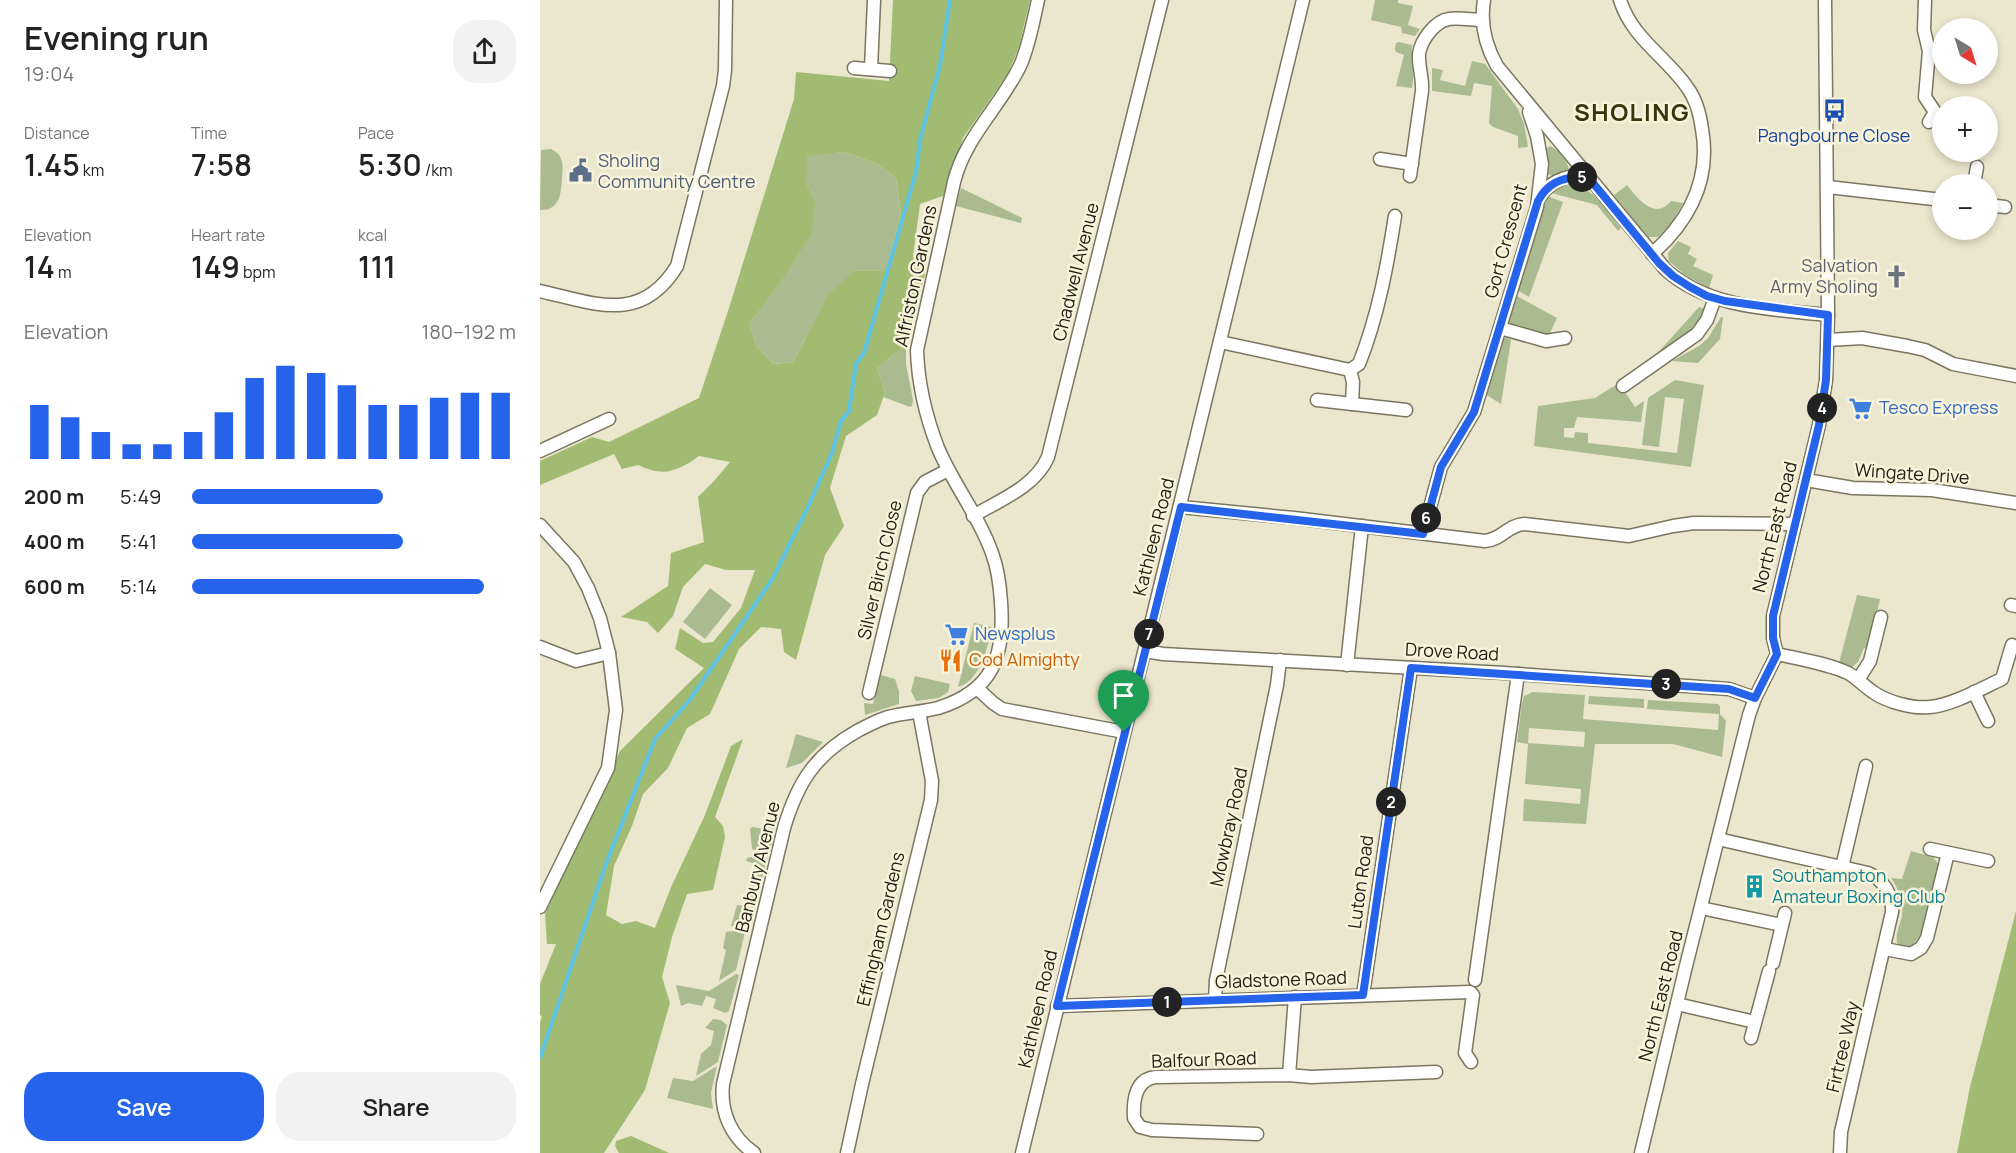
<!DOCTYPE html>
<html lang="en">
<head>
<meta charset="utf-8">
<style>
  body { margin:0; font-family:Manrope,sans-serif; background:#f2f2f2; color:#222; height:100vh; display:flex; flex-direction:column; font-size:22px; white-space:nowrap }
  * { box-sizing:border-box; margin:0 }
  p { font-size:20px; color:#767676 }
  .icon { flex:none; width:33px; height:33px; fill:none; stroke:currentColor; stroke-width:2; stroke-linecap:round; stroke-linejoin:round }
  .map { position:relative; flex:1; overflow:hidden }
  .details { display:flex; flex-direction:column; background:#fff; width:540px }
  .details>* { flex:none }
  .needle { width:39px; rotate:142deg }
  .fabs { position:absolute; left:1392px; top:18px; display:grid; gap:12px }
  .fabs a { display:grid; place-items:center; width:66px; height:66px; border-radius:50%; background:#fff; box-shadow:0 3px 9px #0003; font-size:30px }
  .pin { position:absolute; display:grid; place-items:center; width:51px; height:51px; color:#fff; margin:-62px -26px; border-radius:50% 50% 50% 0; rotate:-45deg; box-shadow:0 0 6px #0007 }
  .pin .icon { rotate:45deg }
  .km { position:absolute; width:30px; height:30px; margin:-15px; border-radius:50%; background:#222; color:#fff; font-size:16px; line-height:30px; text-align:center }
  .round { display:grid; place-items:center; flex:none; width:63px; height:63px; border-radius:24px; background:#f2f2f2 }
  .headline { display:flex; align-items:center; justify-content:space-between; height:102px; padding:0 24px }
  h1 { font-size:33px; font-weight:600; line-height:45px }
  .figures { display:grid; grid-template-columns:repeat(3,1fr); gap:9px; height:102px; padding:6px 24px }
  .figures div { display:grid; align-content:center }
  .figures b { font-size:30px; font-weight:600 }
  .figures small { font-size:16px; font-weight:400 }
  .figures p { font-size:16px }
  .chart { height:168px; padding:12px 24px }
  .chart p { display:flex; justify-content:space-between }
  .chart svg { width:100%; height:108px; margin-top:6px; stroke:#2563eb; stroke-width:6 }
  .action { display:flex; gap:12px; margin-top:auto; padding:12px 24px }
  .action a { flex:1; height:69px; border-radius:24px; background:#2563eb; color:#fff; font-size:24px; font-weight:600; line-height:69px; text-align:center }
  .action a+a { background:#f2f2f2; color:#222 }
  ul { padding:0 24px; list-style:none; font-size:20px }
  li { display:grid; grid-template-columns:96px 72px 1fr; align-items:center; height:45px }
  li i { height:15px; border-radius:8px; background:#2563eb }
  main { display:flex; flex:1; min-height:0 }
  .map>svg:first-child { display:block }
  .green { fill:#aabc8f; fill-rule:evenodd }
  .forest { fill:#a1bc72; fill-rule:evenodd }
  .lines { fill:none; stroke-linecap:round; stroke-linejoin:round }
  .stream { stroke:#5fc3e4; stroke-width:4 }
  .minor-casing { stroke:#7a7660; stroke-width:15 }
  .minor { stroke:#fff; stroke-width:12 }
  .route-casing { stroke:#fff; stroke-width:12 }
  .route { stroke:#2563eb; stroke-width:8 }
  .labels { text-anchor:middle; stroke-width:5; stroke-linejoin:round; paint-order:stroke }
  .transit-label { font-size:18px; fill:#164399; stroke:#f8f3db }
  .service-label { font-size:18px; fill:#4e5e75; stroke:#f8f3db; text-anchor:start }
  .street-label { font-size:18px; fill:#212017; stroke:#f8f3db }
  .worship-label { font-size:18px; fill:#5b616d; stroke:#f8f3db; text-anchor:end }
  .shop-label { font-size:18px; fill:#366cbe; stroke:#f8f3db; text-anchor:start }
  .food-label { font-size:18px; fill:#c56008; stroke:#f8f3db; text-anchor:start }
  .culture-label { font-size:18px; fill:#0d838f; stroke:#f8f3db; text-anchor:start }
  .district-label { font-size:24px; font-weight:bold; letter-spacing:1.5px; fill:#3a360b; stroke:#f8f3db }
</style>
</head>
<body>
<main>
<section class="details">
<div class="headline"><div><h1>Evening run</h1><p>19:04</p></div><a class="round"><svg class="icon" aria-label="share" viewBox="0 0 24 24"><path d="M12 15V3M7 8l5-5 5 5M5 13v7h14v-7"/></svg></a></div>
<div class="figures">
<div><p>Distance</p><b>1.45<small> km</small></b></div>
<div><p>Time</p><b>7:58</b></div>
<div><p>Pace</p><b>5:30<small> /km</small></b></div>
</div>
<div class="figures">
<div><p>Elevation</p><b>14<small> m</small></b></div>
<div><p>Heart rate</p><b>149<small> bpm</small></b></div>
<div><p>kcal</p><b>111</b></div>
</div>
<div class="chart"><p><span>Elevation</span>180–192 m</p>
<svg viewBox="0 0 160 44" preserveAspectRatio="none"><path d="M5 44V22M15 44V27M25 44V33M35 44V38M45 44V38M55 44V33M65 44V25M75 44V11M85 44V6M95 44V9M105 44V14M115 44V22M125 44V22M135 44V19M145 44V17M155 44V17"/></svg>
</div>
<ul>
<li><b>200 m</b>5:49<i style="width:59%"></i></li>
<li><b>400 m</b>5:41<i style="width:65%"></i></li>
<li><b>600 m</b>5:14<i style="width:90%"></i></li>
</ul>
<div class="action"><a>Save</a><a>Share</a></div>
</section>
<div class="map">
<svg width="1476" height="1153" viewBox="0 0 1476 1153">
  <rect width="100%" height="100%" fill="#ebe6ce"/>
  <g class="green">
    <polygon points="835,0 858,0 858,3 873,6 868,25 880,29 875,36 862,33 861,27 831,20"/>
    <path d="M859,42L872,45C871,60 875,73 872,88L856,86L864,55L856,52L855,49L856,43Z"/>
    <polygon points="932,61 945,64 978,109 984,124 988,147 978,148 978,136 953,127 949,123 952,86 934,83 931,96 892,91 892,68 903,70 900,80 925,86"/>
    <path d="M1010,146C1018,149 1029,162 1029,171C1024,175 1013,178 1008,174L1005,150Z"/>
    <path d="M11,149C15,151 20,154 21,159C24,165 22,173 22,179C21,193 20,211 0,210L1,150Z"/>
    <polygon points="304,152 338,164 356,178 361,214 346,270 314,271 265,339 253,362 234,364 217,347 209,324 237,286 275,201 266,182 266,155"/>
    <path d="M1032,185C1055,188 1067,211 1081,228L1078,231L1057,205L1011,193L1018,187Z"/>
    <path d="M1087,185C1097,198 1115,221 1131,201L1143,203L1129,227L1118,237H1108L1074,195Z"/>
    <polygon points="421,188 482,218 481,223 416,206"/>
    <polygon points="1007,196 1023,202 989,297 977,290"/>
    <polygon points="1138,241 1151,247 1148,254 1157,259 1153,266 1173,275 1169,288 1145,275 1129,261 1128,253"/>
    <polygon points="975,295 1017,318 1009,335 1007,336 969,325 968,321"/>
    <path d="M1159,307L1165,309C1156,333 1134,344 1114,357Z"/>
    <polygon points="1181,317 1183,317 1180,339 1158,363 1132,361 1159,346 1168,338"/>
    <polygon points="965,338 968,338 971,340 961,404 945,394 961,342"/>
    <polygon points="366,345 366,364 373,400 372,406 370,407 343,397 345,392 337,368"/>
    <polygon points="1135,380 1164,385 1151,467 994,446 998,406 1055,398 1079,383 1095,407 1104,401 1101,422 1037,417 1034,428 1024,428 1024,437 1034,438 1035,432 1048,433 1048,443 1137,453 1144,399 1125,397 1119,447 1102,445 1108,398"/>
    <polygon points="170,588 192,605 165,639 143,622"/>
    <polygon points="1317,595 1340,599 1328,649 1324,648 1318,662 1312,667 1299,663"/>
    <path d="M434,623L452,627C448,647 440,681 418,687Z"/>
    <polygon points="341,675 355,679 359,691 359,704 325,715 324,703 333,704"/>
    <polygon points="375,676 410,684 408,692 399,698 376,701 371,691"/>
    <path d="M993,692L1045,695L1043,719L1178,730L1179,714L1107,709L1108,700L1178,704L1180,706V714L1186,721L1182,757L1133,744H1055L1046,824L983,821L984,799L1040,804L1041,789L985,784L988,744L977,742L982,702L984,696ZM989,728L1045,732L1044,747L988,743Z"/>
    <polygon points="1049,696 1104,699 1104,708 1048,704"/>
    <polygon points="256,734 283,742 262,763 246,768"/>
    <polygon points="236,823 230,851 227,853 212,849 210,829 212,827 226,829"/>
    <path d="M1371,851L1393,857L1400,866C1394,888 1388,939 1367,949L1358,945C1354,936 1360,925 1362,916C1364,901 1359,890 1351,878L1362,879Z"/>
    <polygon points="211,857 223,860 226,863 213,913 195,926 191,926 197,905 205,906 215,864 206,861 207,858"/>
    <polygon points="212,917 211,923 206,928 196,970 179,981 186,950 183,948 186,932 194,931"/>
    <polygon points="196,974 199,975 189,1011 185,1013 173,1008 176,999 166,996 162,1006 148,1003 141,1006 136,985 169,991"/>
    <polygon points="173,1019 181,1020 187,1025 178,1062 156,1076 161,1054 171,1045 174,1031 165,1028"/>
    <polygon points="177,1066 171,1093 173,1109 127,1098 133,1078 153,1081"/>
  </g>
  <g class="forest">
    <path d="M353,0H490L479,47L468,74L423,138L406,195L380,204L373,256L385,274L366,345L337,368L345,392L337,415L306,436L290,488L304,526L285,555L256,660L244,652L241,629L221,627L199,649L170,714L147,728L128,768L103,794L92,826L74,866L66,915L82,924L96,921L115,928L132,885L165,815L191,746L203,739L175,817L183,826L185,837L173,890L147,894L132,937L122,977L130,1003L105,1090L64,1153H0V1023L2,1016L0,1015V984L16,944H7L5,914L80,751L164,668L135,649L140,628L163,643L173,642L201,608L215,570H186L165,564L143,587L133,616L118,633L107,622L81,617L128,586L131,553L164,542L158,497L174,481L190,462L159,456C137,472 123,477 98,465L82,469L74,454L0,485V461L52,437L69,442L159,398L189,308L254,99L256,72L349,81ZM304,152L338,164L356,178L361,214L346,270L314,271L289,294L253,362L234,364L217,347L209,324L237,287L271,235L275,201L266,182L267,156Z"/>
    <polygon points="1476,911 1476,1153 1417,1153 1430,1087"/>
    <polygon points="91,1136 129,1153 79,1153 75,1146 76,1141"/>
  </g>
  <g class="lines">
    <polyline class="stream" points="0,1058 66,864 115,739 149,701 233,578 266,511 292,453 301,421 309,411 316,364 324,353 376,172 380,140 400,65 410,0"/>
    <defs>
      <g id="minor">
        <path d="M944,0C940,24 945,45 957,66L1126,270C1170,309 1233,309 1288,315"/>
        <path d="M1080,0C1092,38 1125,56 1147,87C1156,99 1160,114 1162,129C1171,180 1149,221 1112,254"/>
        <polyline points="1385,0 1384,30 1389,51 1385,97 1395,112 1389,122"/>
        <polyline points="314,68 350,71"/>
        <polyline points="331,69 334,0"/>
        <polyline points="840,159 872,164"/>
        <path d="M870,176L882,91C883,78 878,65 879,54C881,40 895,21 909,19C918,17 932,20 942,20"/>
        <polyline points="1434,184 1437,167"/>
        <polyline points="1288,187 1402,200"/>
        <path d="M1000,197C1010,180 1034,170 1052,182"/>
        <polyline points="1448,205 1465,207"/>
        <path d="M0,291C54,303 101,325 137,266L183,86L185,70L186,0"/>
        <polyline points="960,328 1006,341 1025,338"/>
        <polyline points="1288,340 1322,338 1367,346 1385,350 1413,364 1476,376"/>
        <path d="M680,342L810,370L819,364C838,316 847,267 855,216"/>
        <polyline points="810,370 813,382 812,404"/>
        <polyline points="1083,386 1157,334 1167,320 1175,298"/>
        <polyline points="777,400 866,410"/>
        <polyline points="0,451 69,419"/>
        <polyline points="1266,480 1313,488 1392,490 1476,503"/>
        <path d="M641,507L754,518L945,541C961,540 968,525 984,524L1089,536L1133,526L1154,523L1255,524"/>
        <path d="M433,516C460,500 495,487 508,457L622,0"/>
        <polyline points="0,525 34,562 48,588 60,618 69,653 76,710 68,768 0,907"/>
        <polyline points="883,533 901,467 934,412 997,207 1002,164 997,136 989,112"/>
        <polyline points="1471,605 1476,606"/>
        <polyline points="0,647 36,661 69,653"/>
        <polyline points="605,651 623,654 964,673 1189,689 1215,698"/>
        <path d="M1237,654C1260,659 1286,663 1308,673C1317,678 1324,686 1333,692C1347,702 1373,709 1390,707C1413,705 1442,688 1462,679L1472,645"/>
        <polyline points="807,665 822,526"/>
        <polyline points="1318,680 1330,661 1341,617"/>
        <polyline points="437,688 453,703 462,709 584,732"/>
        <polyline points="1434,692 1448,721"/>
        <polyline points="329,693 377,493 385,482 408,470"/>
        <path d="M1178,839L1328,873C1343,879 1353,895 1352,912L1301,1132L1300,1153"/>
        <polyline points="1390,849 1448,861"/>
        <polyline points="1302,867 1326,766"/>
        <polyline points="1161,908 1242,925"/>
        <polyline points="1345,949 1371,954 1381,948 1387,938 1408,853"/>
        <polyline points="1233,963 1245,913"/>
        <polyline points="935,980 978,674"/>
        <polyline points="823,995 871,668"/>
        <polyline points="675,1000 676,980 737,685 740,660"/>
        <polyline points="1137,1004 1215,1022"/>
        <polyline points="517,1006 930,992 933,995 925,1053 931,1062"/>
        <polyline points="1211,1038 1229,971"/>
        <polyline points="749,1075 755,997"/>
        <path d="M717,1134L612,1130L600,1127L594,1118C593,1101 595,1079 616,1077L749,1075L771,1077L896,1072"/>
        <path d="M214,1153C191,1137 180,1112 183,1084L244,828C258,781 276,754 319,730C329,725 338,720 348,717C364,713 381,712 398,708C453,691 465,656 461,602C460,586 458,569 452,553C439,516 413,484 398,448C386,417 378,384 377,350L414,182C425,137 460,107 480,66C489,46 493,22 498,0"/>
        <polyline points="307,1153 322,1084 391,800 392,781 379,712"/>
        <polyline points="482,1153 763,0"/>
        <polyline points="1101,1153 1146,966 1209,715 1215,698 1237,654 1233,638 1233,616 1279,425 1286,380 1288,315 1285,0"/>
      </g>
    </defs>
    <use href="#minor" class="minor-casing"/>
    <use href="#minor" class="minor"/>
  </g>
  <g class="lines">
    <defs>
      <path id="route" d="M1039,177L1053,183L1119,263L1133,276L1150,287L1167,296L1185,301L1288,315L1286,380L1279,425L1233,616V638L1237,654L1215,698L1189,689L871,668L823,995L517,1006L641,507L883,534L901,467L934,412L998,201C1007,184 1020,178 1039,177Z"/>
    </defs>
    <use href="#route" class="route-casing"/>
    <use href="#route" class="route"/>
  </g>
  <defs>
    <symbol id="bus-bare" viewBox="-9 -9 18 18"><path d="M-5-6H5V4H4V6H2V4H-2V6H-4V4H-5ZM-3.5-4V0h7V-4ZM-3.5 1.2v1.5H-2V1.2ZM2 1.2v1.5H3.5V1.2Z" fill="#1a4fb4" stroke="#f8f3db" stroke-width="2.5" paint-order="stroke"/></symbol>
    <symbol id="civic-bare" viewBox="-9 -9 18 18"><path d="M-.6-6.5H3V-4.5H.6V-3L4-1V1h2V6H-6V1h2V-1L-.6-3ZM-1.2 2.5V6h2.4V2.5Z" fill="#5c6f8a" stroke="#f8f3db" stroke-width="2.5" paint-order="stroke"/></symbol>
    <symbol id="church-bare" viewBox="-9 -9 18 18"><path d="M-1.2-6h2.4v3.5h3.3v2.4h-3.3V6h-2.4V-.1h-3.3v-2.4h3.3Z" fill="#6b7280" stroke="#f8f3db" stroke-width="2.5" paint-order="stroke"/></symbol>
    <symbol id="supermarket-bare" viewBox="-9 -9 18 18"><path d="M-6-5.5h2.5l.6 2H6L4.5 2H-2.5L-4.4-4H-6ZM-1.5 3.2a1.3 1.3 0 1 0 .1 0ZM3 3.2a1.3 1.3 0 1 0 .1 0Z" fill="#3f7fe0" stroke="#f8f3db" stroke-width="2.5" paint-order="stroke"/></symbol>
    <symbol id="restaurant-bare" viewBox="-9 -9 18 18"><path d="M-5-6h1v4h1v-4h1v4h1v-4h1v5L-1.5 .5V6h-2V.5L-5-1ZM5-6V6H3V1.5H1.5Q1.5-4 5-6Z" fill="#e8710a" stroke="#f8f3db" stroke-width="2.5" paint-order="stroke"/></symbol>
    <symbol id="building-bare" viewBox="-9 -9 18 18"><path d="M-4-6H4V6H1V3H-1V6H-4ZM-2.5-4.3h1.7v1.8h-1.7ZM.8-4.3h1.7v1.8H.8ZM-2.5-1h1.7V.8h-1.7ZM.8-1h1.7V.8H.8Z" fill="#0f9aa8" stroke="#f8f3db" stroke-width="2.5" paint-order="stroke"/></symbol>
  </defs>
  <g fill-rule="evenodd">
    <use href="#bus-bare" x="1278" y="94" width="33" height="33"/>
    <use href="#civic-bare" x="24" y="154" width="33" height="33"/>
    <use href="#church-bare" x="1340" y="260" width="33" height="33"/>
    <use href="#supermarket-bare" x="1304" y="392" width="33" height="33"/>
    <use href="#supermarket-bare" x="400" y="618" width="33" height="33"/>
    <use href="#restaurant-bare" x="394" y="644" width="33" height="33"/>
    <use href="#building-bare" x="1198" y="870" width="33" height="33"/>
  </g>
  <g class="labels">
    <g class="transit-label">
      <text x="1294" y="142">Pangbourne Close</text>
    </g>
    <g class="service-label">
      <text x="58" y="167">Sholing<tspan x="58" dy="21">Community Centre</tspan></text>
    </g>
    <g class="street-label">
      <text transform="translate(966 241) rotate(-75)" y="6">Gort Crescent</text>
      <text transform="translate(536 272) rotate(-76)" y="6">Chadwell Avenue</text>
      <text transform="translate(376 276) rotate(-78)" y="6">Alfriston Gardens</text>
      <text transform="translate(1372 474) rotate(4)" y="6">Wingate Drive</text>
      <text transform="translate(1235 527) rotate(-76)" y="6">North East Road</text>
      <text transform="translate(614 537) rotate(-76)" y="6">Kathleen Road</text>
      <text transform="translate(340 570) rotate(-77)" y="6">Silver Birch Close</text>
      <text transform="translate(912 652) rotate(3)" y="6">Drove Road</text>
      <text transform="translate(689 827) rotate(-78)" y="6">Mowbray Road</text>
      <text transform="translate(218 867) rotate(-76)" y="6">Banbury Avenue</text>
      <text transform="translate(821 882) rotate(-82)" y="6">Luton Road</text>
      <text transform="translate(341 929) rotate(-77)" y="6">Effingham Gardens</text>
      <text transform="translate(741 980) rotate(-2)" y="6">Gladstone Road</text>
      <text transform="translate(1121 996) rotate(-76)" y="6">North East Road</text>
      <text transform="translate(498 1009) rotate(-77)" y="6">Kathleen Road</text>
      <text transform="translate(1303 1047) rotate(-77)" y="6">Firtree Way</text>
      <text transform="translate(664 1060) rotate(-2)" y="6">Balfour Road</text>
    </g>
    <g class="worship-label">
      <text x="1338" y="272">Salvation<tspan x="1338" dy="21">Army Sholing</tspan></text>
    </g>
    <g class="shop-label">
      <text x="1339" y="414">Tesco Express</text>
      <text x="435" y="640">Newsplus</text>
    </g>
    <g class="food-label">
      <text x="429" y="666">Cod Almighty</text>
    </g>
    <g class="culture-label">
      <text x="1232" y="882">Southampton<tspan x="1232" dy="21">Amateur Boxing Club</tspan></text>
    </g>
    <g class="district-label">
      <text x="1092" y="121">SHOLING</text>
    </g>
  </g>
</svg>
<div class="fabs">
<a><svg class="needle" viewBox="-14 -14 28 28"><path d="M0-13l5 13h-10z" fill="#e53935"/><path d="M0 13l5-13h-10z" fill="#767676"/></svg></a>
<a>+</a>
<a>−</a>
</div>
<div class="pin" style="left:584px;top:732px;background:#1e9e55"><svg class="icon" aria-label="arrive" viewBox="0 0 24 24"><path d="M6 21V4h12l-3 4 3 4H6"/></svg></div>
<b class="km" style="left:627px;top:1002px">1</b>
<b class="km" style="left:851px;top:802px">2</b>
<b class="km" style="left:1126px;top:684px">3</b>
<b class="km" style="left:1282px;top:408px">4</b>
<b class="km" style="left:1042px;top:177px">5</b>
<b class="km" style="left:886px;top:518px">6</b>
<b class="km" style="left:609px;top:634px">7</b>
</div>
</main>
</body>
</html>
